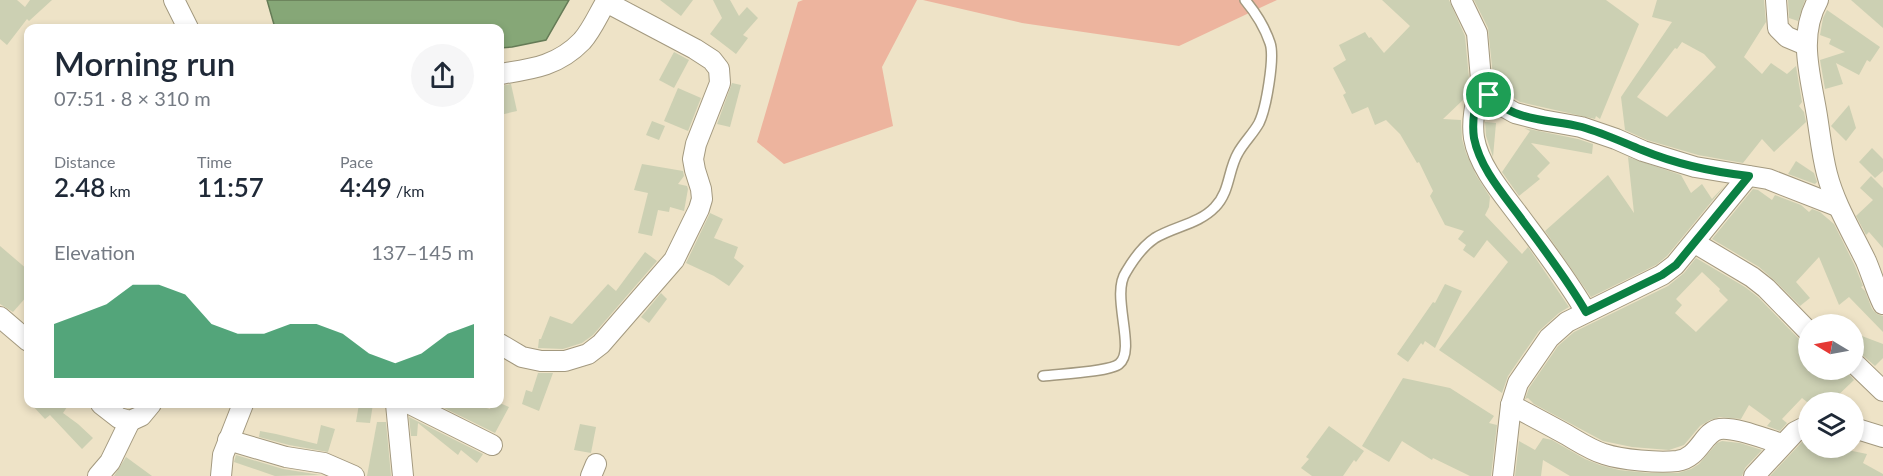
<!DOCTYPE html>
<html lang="en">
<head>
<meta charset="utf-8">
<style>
  body { margin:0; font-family:Lato,sans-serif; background:#f6f6f7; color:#1f2937; height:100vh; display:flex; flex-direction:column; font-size:22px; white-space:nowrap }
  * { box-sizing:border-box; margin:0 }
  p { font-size:20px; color:#747a83 }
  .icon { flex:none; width:33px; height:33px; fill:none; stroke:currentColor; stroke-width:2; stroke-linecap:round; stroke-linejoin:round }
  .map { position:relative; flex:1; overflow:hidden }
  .details { position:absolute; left:24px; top:24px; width:480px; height:384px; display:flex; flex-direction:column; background:#fff; border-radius:12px; box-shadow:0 3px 9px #0003 }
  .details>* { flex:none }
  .needle { width:39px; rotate:280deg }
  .buttons { position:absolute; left:1798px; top:314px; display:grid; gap:12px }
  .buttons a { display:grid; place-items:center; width:66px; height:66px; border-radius:50%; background:#fff; box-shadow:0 3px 9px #0003; font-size:30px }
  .pin { position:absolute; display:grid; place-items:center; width:51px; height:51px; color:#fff; margin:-26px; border:3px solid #fff; border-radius:50%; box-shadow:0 2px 6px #0007 }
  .round { display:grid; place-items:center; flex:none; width:63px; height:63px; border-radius:32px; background:#f6f6f7 }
  .headline { display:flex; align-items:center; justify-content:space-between; height:102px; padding:0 30px }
  h1 { font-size:33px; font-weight:600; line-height:45px }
  .metrics { display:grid; grid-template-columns:repeat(3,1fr); gap:9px; height:102px; padding:6px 30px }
  .metrics div { display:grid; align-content:center }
  .metrics b { font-size:26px; font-weight:600 }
  .metrics small { font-size:16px; font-weight:400 }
  .metrics p { font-size:16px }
  .chart { height:168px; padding:12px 30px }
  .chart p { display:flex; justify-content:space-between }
  .chart svg { width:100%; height:108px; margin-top:6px; fill:#0b8043; opacity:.7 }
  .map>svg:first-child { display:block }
  .green { fill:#edb49e }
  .water { fill:#86a777; stroke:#657b56; stroke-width:1.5 }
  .building { fill:#ccd0b3; fill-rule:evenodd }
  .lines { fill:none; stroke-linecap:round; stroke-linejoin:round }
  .service-casing { stroke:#a3997f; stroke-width:12 }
  .minor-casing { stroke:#a3997f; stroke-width:22 }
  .service { stroke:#fff; stroke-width:9 }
  .minor { stroke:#fff; stroke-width:20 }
  .route-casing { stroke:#fff; stroke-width:12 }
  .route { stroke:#0b8043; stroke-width:8 }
</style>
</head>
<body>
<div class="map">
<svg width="1883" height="476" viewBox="0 0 1883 476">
  <rect width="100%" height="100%" fill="#eee3c7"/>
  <g class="green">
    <polygon points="803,0 917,0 882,67 893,126 784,164 757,142 798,2"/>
    <polygon points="923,0 1277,0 1179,46 1022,23"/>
  </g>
  <polygon class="water" points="267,0 569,0 546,40 512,47 500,48 500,28 275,28"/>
  <g class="building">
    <polygon points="0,0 17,0 25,7 30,0 52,0 29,21 27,19 7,45 0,39"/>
    <polygon points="660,0 693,0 681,16"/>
    <polygon points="713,0 730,0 739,16 747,7 758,18 743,35 748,38 736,54 710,34 722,18"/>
    <polygon points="1382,0 1449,0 1465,36 1469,78 1464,99 1443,119 1461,120 1462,139 1466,153 1476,175 1490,197 1489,207 1485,215 1522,254 1528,247 1569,307 1559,313 1539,331 1508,376 1502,393 1439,350 1508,262 1487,240 1474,258 1463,250 1466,245 1458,239 1464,231 1445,225 1430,196 1433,191 1419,162 1417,163 1400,134 1386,120 1375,125 1368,107 1352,114 1343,95 1346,93 1333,68 1346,60 1339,45 1365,32 1369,38 1371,37 1384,53 1410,26"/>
    <polygon points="1474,0 1606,0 1639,24 1600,119 1596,116 1595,119 1520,102 1499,88 1493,76 1488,28"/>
    <path d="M1657,0H1764L1766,22L1744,57L1762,74L1771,63L1787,74L1796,66L1802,102L1799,106L1804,112L1806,122L1774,152L1762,139L1743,163L1698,155L1647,140L1625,130L1621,97L1672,22L1652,17ZM1682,42L1704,54L1716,67L1667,117L1637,97L1675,48L1677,49Z"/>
    <polygon points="1788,0 1805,0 1798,21 1789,18"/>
    <polygon points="1851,0 1883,0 1883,28"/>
    <polygon points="1827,10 1880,47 1870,62 1867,60 1859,75 1836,63 1843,84 1825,89 1820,60 1845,52 1829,44 1831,39 1820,35 1823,18"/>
    <polygon points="674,52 689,60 674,88 659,80"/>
    <polygon points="732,83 741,85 730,127 717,124"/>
    <polygon points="511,84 517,111 500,115 500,86"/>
    <polygon points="678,88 701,98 688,131 664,121"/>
    <polygon points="1849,105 1856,128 1846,141 1831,126"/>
    <polygon points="652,121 665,126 659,140 646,135"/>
    <polygon points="1485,122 1496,123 1493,157 1486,136"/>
    <polygon points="1524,128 1578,139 1593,144 1592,154 1531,143 1550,163 1537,176 1540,179 1519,196 1502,172 1530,131"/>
    <polygon points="1872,148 1883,159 1883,171 1875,178 1859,162"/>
    <polygon points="1628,157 1681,175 1691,193 1702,184 1712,199 1726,184 1667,256 1656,265 1591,297 1545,231 1608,175 1634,213"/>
    <polygon points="1796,161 1814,173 1817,182 1815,184 1788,174"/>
    <polygon points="642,164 683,171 684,176 678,184 687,186 688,189 684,211 670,207 669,212 658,210 652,236 638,233 648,193 634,190"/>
    <polygon points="1871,176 1883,188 1883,248 1869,232 1866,235 1856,216 1873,200 1860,188"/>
    <polygon points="1753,189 1758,190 1772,200 1775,195 1801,205 1809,212 1812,209 1820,212 1834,224 1855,266 1863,286 1861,287 1865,291 1872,309 1877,314 1883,316 1883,332 1849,297 1839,305 1819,257 1796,282 1810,298 1800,306 1774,280 1759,267 1712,239"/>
    <polygon points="710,213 723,219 714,238 738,247 734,258 744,266 729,286 714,276 686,263"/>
    <polygon points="0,246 28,270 28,295 13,312 0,304"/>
    <polygon points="645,252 657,261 593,335 582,343 563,349 538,348 539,339 541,339 550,316 572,324 608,284 616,291"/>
    <path d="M1696,258L1745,287L1758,297L1800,340L1809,344V369H1844L1854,380L1831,402H1807L1802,398L1782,419L1787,423L1780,431L1767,426L1771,421L1749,405L1741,419L1720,417L1710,420L1700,426L1684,445L1669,450L1632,447L1603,441L1534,404L1528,398L1525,399L1529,388L1558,346L1574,332L1668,286L1684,273ZM1702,272L1720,289L1719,291L1728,300L1696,332L1675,313L1682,305L1676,299Z"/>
    <polygon points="1445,284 1462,291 1435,348 1425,341 1423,345 1421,343 1408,362 1397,354 1433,302 1435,303"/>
    <polygon points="661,293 667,299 649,323 641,317"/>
    <polygon points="1854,333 1883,344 1883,358 1875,366 1859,352 1854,341"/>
    <polygon points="538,373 553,373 539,411 522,404 526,390 532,392"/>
    <polygon points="1403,378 1450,388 1494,416 1489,423 1497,425 1491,476 1470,476 1433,458 1432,460 1402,441 1389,462 1362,446"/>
    <polygon points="31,404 69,404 63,413 78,424 93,438 82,449 50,415 45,419"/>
    <polygon points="359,404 373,404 370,423 356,422"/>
    <polygon points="436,404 472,404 490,409 493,404 502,404 509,407 495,433"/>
    <polygon points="409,417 483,454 477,463 461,450 458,455 418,423 417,436 411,436"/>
    <polygon points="377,422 386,422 391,476 367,476"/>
    <polygon points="580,424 596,427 591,453 574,450"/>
    <polygon points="321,425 335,429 328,452 289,445 259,437 260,431 276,434 317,444"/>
    <polygon points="1329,426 1364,451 1356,462 1354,460 1343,476 1312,476 1301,468 1309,459 1306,457"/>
    <polygon points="1543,438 1552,440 1585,459 1600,465 1619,470 1649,473 1678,473 1691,469 1699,464 1717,443 1722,441 1740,443 1762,450 1745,468 1742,476 1570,476 1543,460 1541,476 1515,476 1519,441 1535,450"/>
    <polygon points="1807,439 1809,440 1809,447 1833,447 1867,454 1863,463 1883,474 1883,476 1770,476 1802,442"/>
    <polygon points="236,455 283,469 321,475 275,476 234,462"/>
    <polygon points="126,457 152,476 114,476"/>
  </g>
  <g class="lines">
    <defs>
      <path id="service" d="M1043,376C1058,374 1109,372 1119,364C1137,350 1110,295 1126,272C1133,260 1143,246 1155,238C1175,226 1199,224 1215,207C1230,192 1228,170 1238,153C1244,142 1253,134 1259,123C1266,109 1275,57 1270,43C1265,28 1255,12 1245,0"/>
      <g id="minor">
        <polyline points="174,0 188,28"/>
        <polyline points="1461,0 1477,33 1481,79 1489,95 1499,104 1515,113 1542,120 1581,127 1616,139 1643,151 1695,167 1768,179 1837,206"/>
        <polyline points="1776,0 1778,28 1787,37 1806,45"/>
        <path d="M1818,0C1797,37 1811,77 1817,116C1820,135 1822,155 1827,174C1835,205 1852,232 1866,261C1872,275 1876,290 1883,304"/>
        <path d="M500,74C532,69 558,66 582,41C592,30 599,13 607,0"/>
        <path d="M1481,79C1477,98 1471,118 1474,138C1479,167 1503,194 1520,217C1543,248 1567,279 1586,312"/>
        <polyline points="1695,243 1752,277 1766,288 1809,332"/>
        <polyline points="0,317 28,341"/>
        <polyline points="500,344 522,357 541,361 565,361 588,354 601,344 674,260 699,209 702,199 701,189 695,170 693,159 696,144 720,83 719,69 712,60 695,49 606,2"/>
        <polyline points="1854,363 1883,391"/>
        <polyline points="101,404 119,418 130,421 141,416 151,404"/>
        <polyline points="396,404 403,476"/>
        <polyline points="410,404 492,445"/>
        <path d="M1511,405C1530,415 1549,425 1567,435C1579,442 1591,450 1604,454C1622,460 1658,463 1677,461C1700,458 1703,431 1720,429C1737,427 1765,439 1782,444"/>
        <polyline points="1854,428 1883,437"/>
        <polyline points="228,440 286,457 324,463 354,476"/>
        <polyline points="98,476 110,462 130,421"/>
        <polyline points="221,476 223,455 243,404"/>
        <polyline points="591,476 596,464"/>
        <polyline points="1503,476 1511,405 1518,383 1549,338 1567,322 1662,275 1675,265 1748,176"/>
        <polyline points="1754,476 1795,432 1809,425"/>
      </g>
    </defs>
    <use href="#service" class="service-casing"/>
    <use href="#minor" class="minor-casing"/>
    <use href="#service" class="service"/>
    <use href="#minor" class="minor"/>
  </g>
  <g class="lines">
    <defs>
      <path id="route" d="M1481,79C1489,95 1498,106 1515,113C1537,122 1560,121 1582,127C1603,133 1622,142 1642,150C1676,164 1713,172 1749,176L1676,265L1662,275L1586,312C1567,279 1543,248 1520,217C1503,194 1480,168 1474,138C1471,118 1477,98 1481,79Z"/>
    </defs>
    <use href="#route" class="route-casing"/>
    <use href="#route" class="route"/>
  </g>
</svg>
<div class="buttons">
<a><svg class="needle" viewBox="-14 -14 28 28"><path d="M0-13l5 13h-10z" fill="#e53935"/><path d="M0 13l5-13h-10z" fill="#747a83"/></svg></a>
<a><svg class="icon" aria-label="layers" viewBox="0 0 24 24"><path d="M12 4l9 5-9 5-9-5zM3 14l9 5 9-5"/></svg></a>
</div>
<div class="pin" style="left:1489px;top:95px;background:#1e9e55"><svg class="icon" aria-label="arrive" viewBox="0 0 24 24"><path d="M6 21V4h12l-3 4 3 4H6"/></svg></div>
<section class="details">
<div class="headline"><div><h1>Morning run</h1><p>07:51 · 8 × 310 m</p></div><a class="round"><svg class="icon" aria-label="share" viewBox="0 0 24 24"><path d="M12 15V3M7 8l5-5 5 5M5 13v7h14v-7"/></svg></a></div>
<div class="metrics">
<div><p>Distance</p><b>2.48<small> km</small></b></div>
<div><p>Time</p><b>11:57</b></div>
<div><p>Pace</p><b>4:49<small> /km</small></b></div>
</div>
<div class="chart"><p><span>Elevation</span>137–145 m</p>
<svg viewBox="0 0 160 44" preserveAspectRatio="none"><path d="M0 44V22L10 18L20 14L30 6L40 6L50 10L60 22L70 26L80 26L90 22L100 22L110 26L120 34L130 38L140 34L150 26L160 22V44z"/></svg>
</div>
</section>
</div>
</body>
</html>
